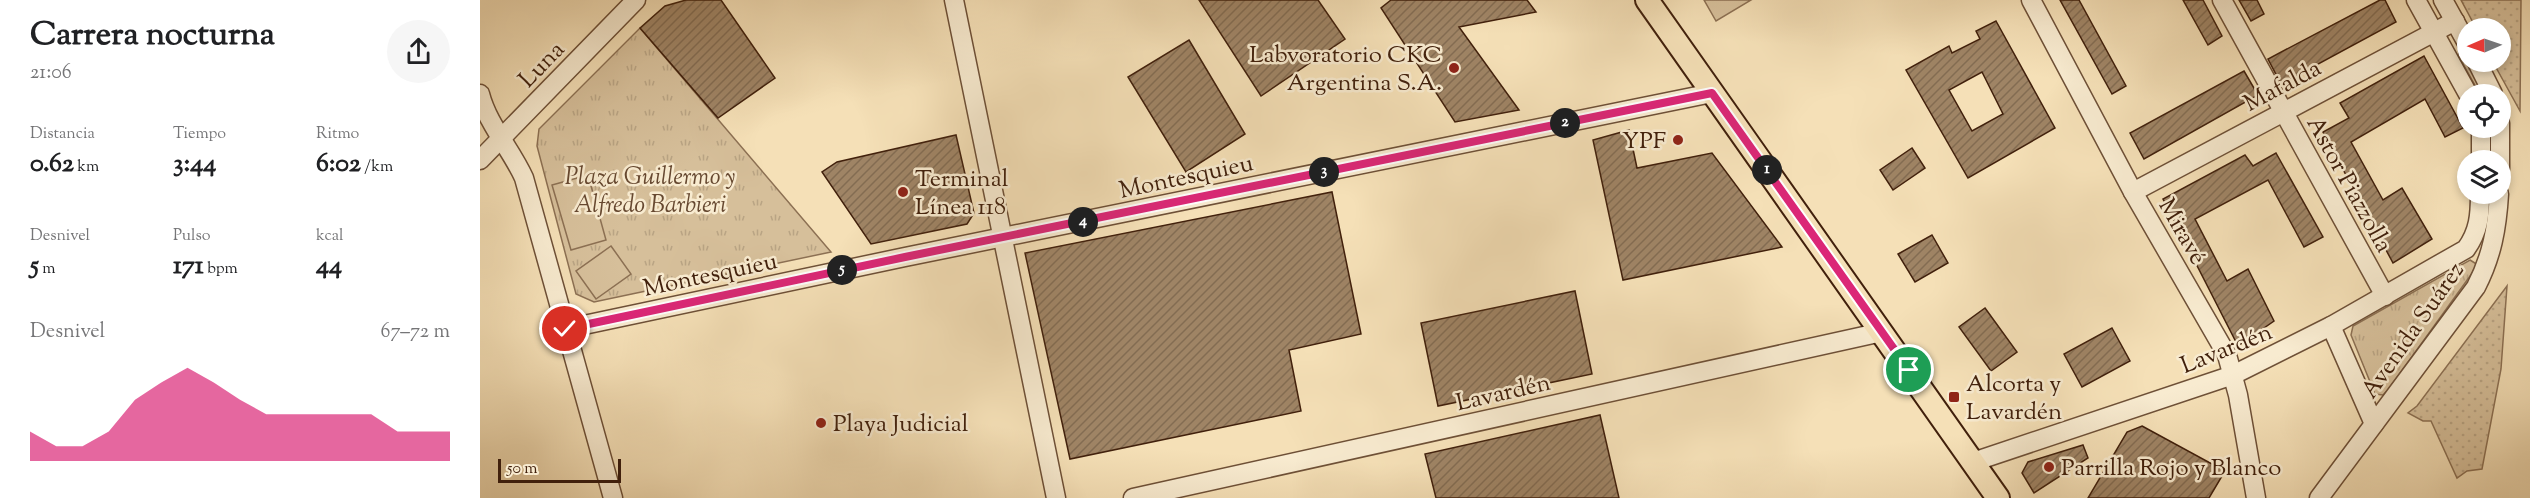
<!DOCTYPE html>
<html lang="es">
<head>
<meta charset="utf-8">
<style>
  body { margin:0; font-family:"Sorts Mill Goudy",serif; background:#f6f6f6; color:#202124; height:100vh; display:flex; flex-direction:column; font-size:22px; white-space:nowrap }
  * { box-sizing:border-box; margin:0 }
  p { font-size:20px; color:#757577 }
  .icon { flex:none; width:33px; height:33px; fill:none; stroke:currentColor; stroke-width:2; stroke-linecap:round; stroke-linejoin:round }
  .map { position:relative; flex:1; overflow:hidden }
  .panel { display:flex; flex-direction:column; background:#fff; width:480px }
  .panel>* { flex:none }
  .needle { width:39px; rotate:268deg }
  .tools { position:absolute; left:1977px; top:18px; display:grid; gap:12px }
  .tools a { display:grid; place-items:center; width:54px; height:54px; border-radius:50%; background:#fff; box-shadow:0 3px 9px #0003; font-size:30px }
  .scale { position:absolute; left:18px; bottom:15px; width:123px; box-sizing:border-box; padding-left:6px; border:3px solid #41200c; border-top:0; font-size:16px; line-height:21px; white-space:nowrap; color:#41200c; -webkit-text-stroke:4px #f8ebd0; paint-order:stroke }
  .pin { position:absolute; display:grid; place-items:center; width:51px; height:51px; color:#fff; margin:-26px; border:3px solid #fff; border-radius:50%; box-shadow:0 2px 6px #0007 }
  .km { position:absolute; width:30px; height:30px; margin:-15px; border-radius:50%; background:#222; color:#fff; font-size:16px; line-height:30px; text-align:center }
  .round { display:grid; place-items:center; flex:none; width:63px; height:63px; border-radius:32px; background:#f6f6f6 }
  .headline { display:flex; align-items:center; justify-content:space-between; height:102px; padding:0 30px }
  h1 { font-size:33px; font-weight:800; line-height:45px }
  .metrics { display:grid; grid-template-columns:repeat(3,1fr); gap:9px; height:102px; padding:6px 30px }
  .metrics div { display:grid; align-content:center }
  .metrics b { font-size:26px; font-weight:800 }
  .metrics small { font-size:16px; font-weight:400 }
  .metrics p { font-size:16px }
  .chart { height:168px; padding:12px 30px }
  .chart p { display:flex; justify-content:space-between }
  .chart svg { width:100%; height:108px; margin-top:6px; fill:#db2777; opacity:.7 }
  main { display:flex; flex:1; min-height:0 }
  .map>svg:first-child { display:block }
  .grass { fill:url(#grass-dots); stroke:#8c7053; stroke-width:1.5 }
  .park { fill:url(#park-tufts); stroke:#8c7053; stroke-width:1.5 }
  .pitch { fill:#d6bf9a; stroke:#8c7053; stroke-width:1.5 }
  .building { fill:url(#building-hatch); stroke:#41200c; stroke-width:1.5; fill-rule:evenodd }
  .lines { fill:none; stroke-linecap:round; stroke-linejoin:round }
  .minor-casing { stroke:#6e5037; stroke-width:21 }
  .major-casing { stroke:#41200c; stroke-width:26 }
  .minor { stroke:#f8ebd0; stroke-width:18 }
  .major { stroke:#f5e0b7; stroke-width:22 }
  .route-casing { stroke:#fff; stroke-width:12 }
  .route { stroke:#db2777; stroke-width:8 }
  .poi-dot { fill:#8f2418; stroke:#f8ebd0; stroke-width:2 }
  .labels { text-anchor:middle; stroke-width:5; stroke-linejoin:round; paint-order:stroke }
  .poi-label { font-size:24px; fill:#41200c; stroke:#f8ebd0; text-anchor:start }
  .street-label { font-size:24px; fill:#41200c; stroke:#f8ebd0 }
  .park-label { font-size:24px; font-style:italic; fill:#664830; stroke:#f8ebd0 }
</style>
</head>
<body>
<main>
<section class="panel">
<div class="headline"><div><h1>Carrera nocturna</h1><p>21:06</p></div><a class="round"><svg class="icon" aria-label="share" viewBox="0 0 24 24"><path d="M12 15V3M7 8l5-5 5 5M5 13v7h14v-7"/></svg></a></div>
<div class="metrics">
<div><p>Distancia</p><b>0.62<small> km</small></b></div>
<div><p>Tiempo</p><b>3:44</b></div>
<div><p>Ritmo</p><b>6:02<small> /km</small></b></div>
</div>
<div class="metrics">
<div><p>Desnivel</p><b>5<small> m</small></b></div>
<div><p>Pulso</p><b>171<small> bpm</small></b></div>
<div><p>kcal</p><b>44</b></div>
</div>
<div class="chart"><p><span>Desnivel</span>67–72 m</p>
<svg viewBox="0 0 160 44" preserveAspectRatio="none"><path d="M0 44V32L10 38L20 38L30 32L40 19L50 12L60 6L70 12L80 19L90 25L100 25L110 25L120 25L130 25L140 32L150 32L160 32V44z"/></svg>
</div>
</section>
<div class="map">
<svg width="2050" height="498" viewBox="0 0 2050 498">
  <defs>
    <pattern id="grass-dots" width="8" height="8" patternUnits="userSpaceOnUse" patternTransform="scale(1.5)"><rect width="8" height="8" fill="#d6bf9a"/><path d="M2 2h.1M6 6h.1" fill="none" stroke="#b9a484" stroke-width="1.8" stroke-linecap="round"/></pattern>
    <pattern id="park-tufts" width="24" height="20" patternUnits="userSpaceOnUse" patternTransform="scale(1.5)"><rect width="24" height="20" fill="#d6bf9a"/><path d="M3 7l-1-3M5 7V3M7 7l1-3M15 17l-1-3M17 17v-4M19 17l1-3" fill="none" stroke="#b9a484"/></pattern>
    <pattern id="building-hatch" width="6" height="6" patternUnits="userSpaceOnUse" patternTransform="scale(1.5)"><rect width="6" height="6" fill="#9f8465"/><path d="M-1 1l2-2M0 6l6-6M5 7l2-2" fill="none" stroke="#836c52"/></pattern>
  </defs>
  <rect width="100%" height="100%" fill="#f5e0b7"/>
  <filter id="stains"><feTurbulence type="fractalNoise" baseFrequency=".00333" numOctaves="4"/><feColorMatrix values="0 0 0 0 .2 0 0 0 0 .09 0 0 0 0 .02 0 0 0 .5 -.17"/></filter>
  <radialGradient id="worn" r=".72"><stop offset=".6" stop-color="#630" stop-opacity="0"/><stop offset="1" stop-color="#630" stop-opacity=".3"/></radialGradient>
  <g class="grass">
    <polygon points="1981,0 2041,0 2040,111 2013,62 2020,62 2020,28 1996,28"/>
    <polygon points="1980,51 1983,53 2004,94 2000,94 1978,55"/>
    <polygon points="2027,286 2021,369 2002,469 1987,471 1977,478 1951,421 1943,421 1928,413 1937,406"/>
  </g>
  <g class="park">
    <polygon points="160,28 351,252 114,302 96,294 57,146 59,129"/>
    <polygon points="1990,260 1998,265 1908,390 1903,395 1895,394 1871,335 1873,326"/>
  </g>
  <g class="pitch">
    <polygon points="1224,0 1271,0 1236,21"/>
    <polygon points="108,175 126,240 91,250 72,185"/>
    <polygon points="131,246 151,274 116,299 96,271"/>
  </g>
  <g class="building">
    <polygon points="206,0 241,0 295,78 238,118 160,28 185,6"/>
    <polygon points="719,0 838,0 865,39 781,96"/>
    <polygon points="911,0 1047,0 1056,12 979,27 1039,110 975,122 901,8"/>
    <polygon points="1580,0 1599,0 1646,86 1632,94"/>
    <polygon points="1703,0 1723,0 1742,36 1728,45"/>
    <polygon points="1759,0 1777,0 1784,14 1771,21"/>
    <polygon points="1900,0 1905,0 1916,22 1801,84 1788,59"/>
    <path d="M1516,21L1575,128L1488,178L1426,70L1469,46L1472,53L1500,39L1496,31ZM1502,72L1523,114L1492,131L1469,90Z"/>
    <polygon points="709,40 765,134 706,172 648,77"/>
    <polygon points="1944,56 1983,128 1965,137 1945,99 1871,142 1903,200 1922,188 1952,239 1913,263 1843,132 1869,118 1860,103"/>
    <polygon points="1764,71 1778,95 1664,159 1650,133"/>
    <polygon points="1149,130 1157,168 1232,153 1302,247 1143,280 1113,140"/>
    <polygon points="476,135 494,213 487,224 391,244 342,172 357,162"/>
    <polygon points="1432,148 1445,168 1413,190 1400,170"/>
    <polygon points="1796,153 1843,237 1824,247 1788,180 1715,219 1747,281 1768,269 1794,321 1758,346 1683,199 1765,155 1773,166"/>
    <polygon points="852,192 881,334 809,350 821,411 590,459 545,253"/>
    <polygon points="1452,235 1468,263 1435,282 1418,254"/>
    <polygon points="1095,291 1112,374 958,406 941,323"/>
    <polygon points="1505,308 1537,352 1511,371 1479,327"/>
    <polygon points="1632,328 1650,361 1602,387 1584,354"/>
    <polygon points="1120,415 1139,498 956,498 945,454"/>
    <polygon points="1662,426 1745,471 1729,498 1608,498 1647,432"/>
    <polygon points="1603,445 1608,458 1554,493 1542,473 1548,462"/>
  </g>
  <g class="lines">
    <defs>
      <g id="minor">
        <polyline points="474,0 576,498"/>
        <polyline points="1551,0 1653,192 1747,355 1758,395 1776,498"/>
        <polyline points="1742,0 1905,296"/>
        <polyline points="1936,0 1988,94"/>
        <polyline points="1963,0 1988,45"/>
        <polyline points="1997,62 2013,94"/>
        <path d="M0,94C8,125 31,149 44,178L133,498"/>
        <polyline points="2020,123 2020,169"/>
        <polyline points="0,160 156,0"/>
        <polyline points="2001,160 2001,128"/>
        <polyline points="1653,192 1975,21"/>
        <polyline points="1851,326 1894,424"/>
        <polyline points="85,329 425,257 1232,93"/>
        <path d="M1493,462L1753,375L1851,326L1986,249C1999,231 2000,215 2000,194"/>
        <polyline points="653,498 1402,332"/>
        <path d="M1839,498L1996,287C2012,256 2017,228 2019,194"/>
      </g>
      <polyline id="major" points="1167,0 1518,498"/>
    </defs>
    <use href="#minor" class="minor-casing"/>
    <use href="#major" class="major-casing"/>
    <use href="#minor" class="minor"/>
    <use href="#major" class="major"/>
  </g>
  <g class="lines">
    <defs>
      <polyline id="route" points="85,329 425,257 1232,93 1429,370"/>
    </defs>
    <use href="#route" class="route-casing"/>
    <use href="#route" class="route"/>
  </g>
  <g class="poi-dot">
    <circle cx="974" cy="68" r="6"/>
    <circle cx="1198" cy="140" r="6"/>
    <circle cx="423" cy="192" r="6"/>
    <rect x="1468" y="391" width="12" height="12" rx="3"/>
    <circle cx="341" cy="423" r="6"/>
    <circle cx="1569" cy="467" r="6"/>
  </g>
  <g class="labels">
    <g class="poi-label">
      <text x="962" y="62" text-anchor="end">Labvoratorio CKC<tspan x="962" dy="28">Argentina S.A.</tspan></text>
      <text x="1186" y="148" text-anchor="end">YPF</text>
      <text x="435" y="186">Terminal<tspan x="435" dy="28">Línea 118</tspan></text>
      <text x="1486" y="391">Alcorta y<tspan x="1486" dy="28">Lavardén</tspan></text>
      <text x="353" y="431">Playa Judicial</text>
      <text x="1581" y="475">Parrilla Rojo y Blanco</text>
    </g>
    <g class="street-label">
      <text transform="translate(61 64) rotate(-46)" y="8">Luna</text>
      <text transform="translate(1802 85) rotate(-28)" y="8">Mafalda</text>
      <text transform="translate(706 176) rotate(-12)" y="8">Montesquieu</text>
      <text transform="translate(1870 184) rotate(61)" y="8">Astor Piazzolla</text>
      <text transform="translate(1703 231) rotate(60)" y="8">Miravé</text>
      <text transform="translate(230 274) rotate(-12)" y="8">Montesquieu</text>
      <text transform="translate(1932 330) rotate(-55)" y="8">Avenida Suárez</text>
      <text transform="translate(1746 348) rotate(-22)" y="8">Lavardén</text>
      <text transform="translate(1023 392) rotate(-13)" y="8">Lavardén</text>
    </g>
    <g class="park-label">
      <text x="170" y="184">Plaza Guillermo y<tspan x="170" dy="28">Alfredo Barbieri</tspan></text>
    </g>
  </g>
  <rect width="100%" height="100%" filter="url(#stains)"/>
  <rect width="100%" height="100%" fill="url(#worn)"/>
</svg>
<div class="tools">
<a><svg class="needle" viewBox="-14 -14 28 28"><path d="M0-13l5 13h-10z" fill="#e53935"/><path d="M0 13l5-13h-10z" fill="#757577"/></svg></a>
<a><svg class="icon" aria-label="locate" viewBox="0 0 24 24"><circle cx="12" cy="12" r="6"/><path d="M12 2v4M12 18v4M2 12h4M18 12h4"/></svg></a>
<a><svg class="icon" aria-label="layers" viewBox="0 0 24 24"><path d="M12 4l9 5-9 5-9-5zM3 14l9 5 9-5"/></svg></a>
</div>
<div class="scale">50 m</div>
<div class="pin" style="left:1429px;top:370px;background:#1e9e55"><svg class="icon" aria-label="arrive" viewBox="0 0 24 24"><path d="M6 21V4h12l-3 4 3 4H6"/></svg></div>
<div class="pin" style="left:85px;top:329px;background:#d93025"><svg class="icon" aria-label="check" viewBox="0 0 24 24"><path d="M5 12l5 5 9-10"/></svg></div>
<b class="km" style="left:1287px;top:170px">1</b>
<b class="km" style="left:1085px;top:123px">2</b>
<b class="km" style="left:844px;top:172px">3</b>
<b class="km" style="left:603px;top:222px">4</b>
<b class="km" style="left:362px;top:270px">5</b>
</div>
</main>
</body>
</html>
